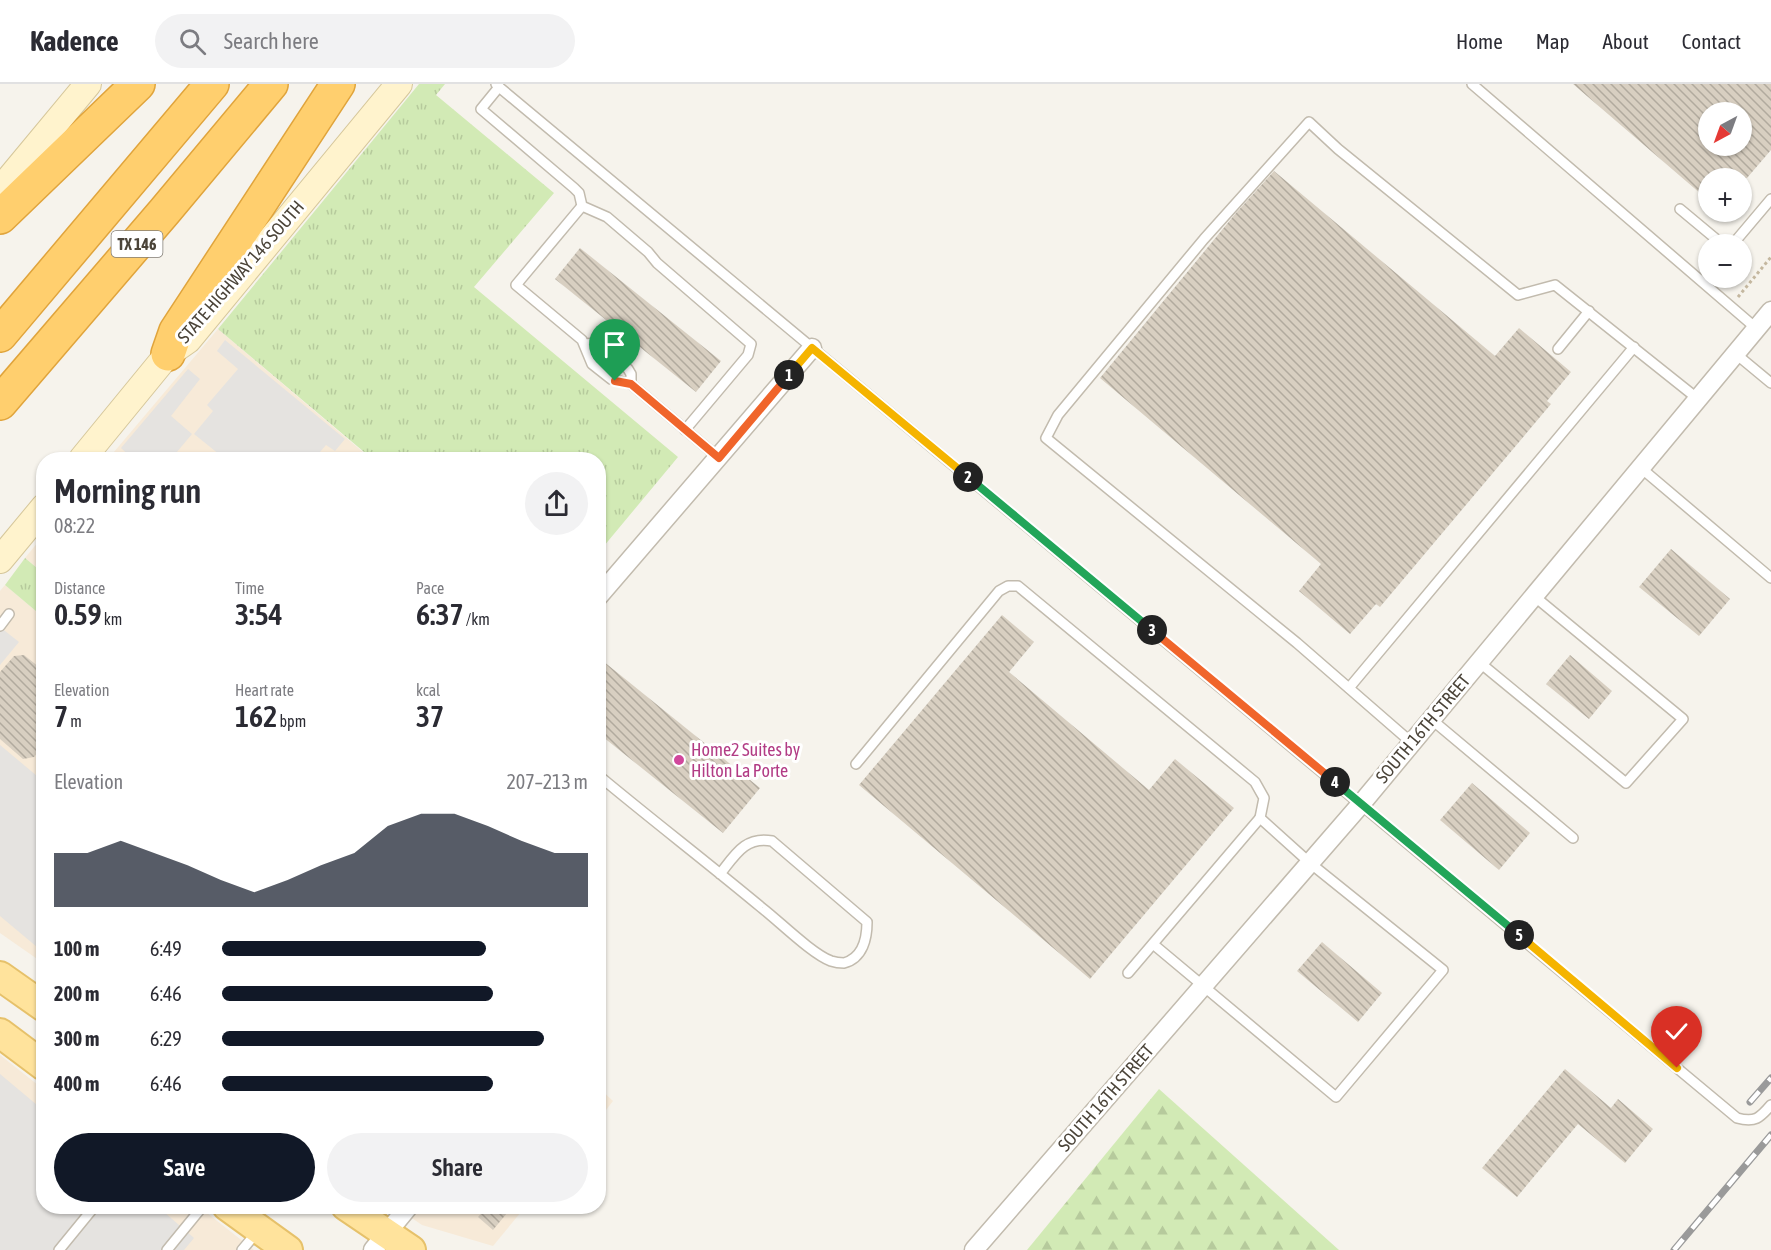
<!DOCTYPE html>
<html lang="en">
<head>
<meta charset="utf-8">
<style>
  body { margin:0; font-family:"Asap Condensed",sans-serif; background:#f2f2f3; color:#2b2b33; height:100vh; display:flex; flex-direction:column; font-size:22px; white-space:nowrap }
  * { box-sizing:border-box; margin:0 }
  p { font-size:20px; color:#7c7c81 }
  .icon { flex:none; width:33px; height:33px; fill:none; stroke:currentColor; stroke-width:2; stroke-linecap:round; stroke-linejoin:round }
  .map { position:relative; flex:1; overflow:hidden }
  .details { position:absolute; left:36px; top:368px; width:570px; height:762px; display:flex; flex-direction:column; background:#fff; border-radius:24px; box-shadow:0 2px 4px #0004 }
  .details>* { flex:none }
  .needle { width:39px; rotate:221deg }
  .fabs { position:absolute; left:1698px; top:18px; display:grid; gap:12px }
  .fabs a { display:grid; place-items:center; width:54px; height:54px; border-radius:50%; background:#fff; box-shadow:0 2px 4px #0004; font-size:30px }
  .pin { position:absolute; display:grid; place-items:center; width:51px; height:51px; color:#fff; margin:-62px -26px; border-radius:50% 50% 50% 0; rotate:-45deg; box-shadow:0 0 6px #0007 }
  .pin .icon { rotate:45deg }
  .km { position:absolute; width:30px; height:30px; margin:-15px; border-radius:50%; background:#222; color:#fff; font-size:16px; line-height:30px; text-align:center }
  .round { display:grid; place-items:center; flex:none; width:63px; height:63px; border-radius:32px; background:#f2f2f3 }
  .overview { display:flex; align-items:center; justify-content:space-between; height:102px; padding:0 18px }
  h1 { font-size:33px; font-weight:600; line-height:45px }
  .stats { display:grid; grid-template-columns:repeat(3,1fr); gap:9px; height:102px; padding:6px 18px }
  .stats div { display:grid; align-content:center }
  .stats b { font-size:30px; font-weight:600 }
  .stats small { font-size:16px; font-weight:400 }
  .stats p { font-size:16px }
  .chart { height:168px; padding:12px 18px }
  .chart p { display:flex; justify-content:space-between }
  .chart svg { width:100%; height:108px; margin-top:6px; fill:#111827; opacity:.7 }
  .action { display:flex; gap:12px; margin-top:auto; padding:12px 18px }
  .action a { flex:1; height:69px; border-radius:36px; background:#111827; color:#fff; font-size:24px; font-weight:600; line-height:69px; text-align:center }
  .action a+a { background:#f2f2f3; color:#2b2b33 }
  ul { padding:0 18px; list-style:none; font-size:20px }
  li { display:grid; grid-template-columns:96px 72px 1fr; align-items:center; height:45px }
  li i { height:15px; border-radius:8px; background:#111827 }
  header { display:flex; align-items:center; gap:36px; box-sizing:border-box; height:84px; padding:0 30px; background:#fff; border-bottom:2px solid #e1e1e2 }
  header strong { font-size:28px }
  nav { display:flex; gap:33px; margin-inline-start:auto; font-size:21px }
  .search { width:420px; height:54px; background:#f2f2f3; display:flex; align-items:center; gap:15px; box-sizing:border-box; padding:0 21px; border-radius:33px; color:#7c7c81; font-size:22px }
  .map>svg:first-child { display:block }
  .commercial { fill:#f7ead8 }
  .grass { fill:url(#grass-tufts) }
  .forest { fill:url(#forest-firs) }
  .parking { fill:#e5e3e0 }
  .building { fill:url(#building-back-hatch); fill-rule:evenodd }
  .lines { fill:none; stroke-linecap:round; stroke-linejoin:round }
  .service-casing { stroke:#c2bbae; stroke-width:12 }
  .minor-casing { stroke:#c2bbae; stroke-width:21 }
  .secondary-casing { stroke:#d6c79b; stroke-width:28 }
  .primary-casing { stroke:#e6c16a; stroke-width:32 }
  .motorway-casing { stroke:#e0a43c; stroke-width:36 }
  .path { stroke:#c4b79f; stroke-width:3; stroke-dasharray:3 3; stroke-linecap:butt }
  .service { stroke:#fff; stroke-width:9 }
  .minor { stroke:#fff; stroke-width:18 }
  .secondary { stroke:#fff3cd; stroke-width:26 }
  .primary { stroke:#ffe39c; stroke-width:28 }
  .motorway { stroke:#ffcf6e; stroke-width:33 }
  .rail-casing { stroke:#9a9a9a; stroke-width:7 }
  .rail { stroke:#fff; stroke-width:4.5; stroke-dasharray:14; stroke-linecap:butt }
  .split-1-casing { stroke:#fff; stroke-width:12 }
  .split-2-casing { stroke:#fff; stroke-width:12 }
  .split-3-casing { stroke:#fff; stroke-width:12 }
  .split-4-casing { stroke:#fff; stroke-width:12 }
  .split-5-casing { stroke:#fff; stroke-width:12 }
  .split-6-casing { stroke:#fff; stroke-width:12 }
  .split-1 { stroke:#f0652b; stroke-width:8 }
  .split-2 { stroke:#f5b400; stroke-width:8 }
  .split-3 { stroke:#22a559; stroke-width:8 }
  .split-4 { stroke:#f0652b; stroke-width:8 }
  .split-5 { stroke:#22a559; stroke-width:8 }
  .split-6 { stroke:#f5b400; stroke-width:8 }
  .hotel-dot { fill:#d1479c; stroke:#fff; stroke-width:2 }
  .labels { text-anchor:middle; stroke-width:6; stroke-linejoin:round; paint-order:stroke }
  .shield { fill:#fff; stroke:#817c74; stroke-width:1.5 }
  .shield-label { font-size:16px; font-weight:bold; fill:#4b4439 }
  .street-label { font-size:18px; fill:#4b4439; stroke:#fff }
  .hotel-label { font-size:18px; fill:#b23c85; stroke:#fff; text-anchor:start }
</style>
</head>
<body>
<header>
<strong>Kadence</strong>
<div class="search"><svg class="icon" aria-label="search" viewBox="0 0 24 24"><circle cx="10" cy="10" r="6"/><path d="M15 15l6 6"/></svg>Search here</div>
<nav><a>Home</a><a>Map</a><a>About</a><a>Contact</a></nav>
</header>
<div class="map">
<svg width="1771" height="1166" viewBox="0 0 1771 1166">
  <defs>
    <pattern id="grass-tufts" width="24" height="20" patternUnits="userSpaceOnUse" patternTransform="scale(1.5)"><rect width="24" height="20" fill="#d2eab5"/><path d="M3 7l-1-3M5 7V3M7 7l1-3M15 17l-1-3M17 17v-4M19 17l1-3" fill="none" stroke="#b6ca9c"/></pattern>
    <pattern id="forest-firs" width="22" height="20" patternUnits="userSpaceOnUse" patternTransform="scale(1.5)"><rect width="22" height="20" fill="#d2eab5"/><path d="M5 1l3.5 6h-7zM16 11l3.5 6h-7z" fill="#b6ca9c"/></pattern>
    <pattern id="building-back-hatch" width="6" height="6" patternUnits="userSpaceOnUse" patternTransform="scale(1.5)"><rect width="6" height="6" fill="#d8cfc1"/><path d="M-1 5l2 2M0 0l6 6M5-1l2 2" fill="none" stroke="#b1aa9e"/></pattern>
  </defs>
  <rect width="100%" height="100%" fill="#f6f3ec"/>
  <g class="commercial">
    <polygon points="218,245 370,374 369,375 108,375"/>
    <polygon points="43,452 43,489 25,474"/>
    <polygon points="5,501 43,533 43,879 0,849 0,507"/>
    <polygon points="0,971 43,1005 44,1122 198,1122 254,1166 0,1166"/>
    <polygon points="599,1004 613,1017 599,1035"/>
    <polygon points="394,1122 526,1122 493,1162 422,1141"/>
  </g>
  <g class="grass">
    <polygon points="419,0 445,0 436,11 554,109 474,203 678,373 599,468 598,375 369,375 370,373 218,245"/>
    <polygon points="25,474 43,489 43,533 5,501"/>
  </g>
  <polygon class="forest" points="1159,1005 1339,1166 1027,1166"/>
  <g class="parking">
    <polygon points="225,256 345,355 335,367 326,361 314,375 225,375 194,350 213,327 207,321 238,285 217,267"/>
    <polygon points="188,285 200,295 171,332 192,350 171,375 133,375 121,364"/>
    <polygon points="0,543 19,558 0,581"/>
    <polygon points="0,661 43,697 43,868 0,832"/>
    <polygon points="0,990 43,1026 44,1122 157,1122 194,1154 184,1166 0,1166"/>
  </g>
  <g class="building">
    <path d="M1573,0H1771V66L1747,94H1708V116ZM1708,28H1742V62H1708Z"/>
    <polygon points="1274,87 1495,272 1519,244 1571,288 1547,317 1551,320 1380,523 1376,520 1350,550 1299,507 1321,480 1100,294 1236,129"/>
    <polygon points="580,164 721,277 696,308 555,195"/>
    <polygon points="1671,465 1730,515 1699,552 1639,503"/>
    <polygon points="1002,531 1034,558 1009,588 1149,706 1175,675 1234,724 1090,895 859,701"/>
    <polygon points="24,571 44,587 44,661 34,673 23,675 0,655 0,588 14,572"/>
    <polygon points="1570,571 1612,607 1589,635 1546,600"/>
    <polygon points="598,573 760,704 723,749 598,649"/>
    <polygon points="1472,699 1530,749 1499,786 1440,736"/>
    <polygon points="1322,858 1382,909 1358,938 1297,887"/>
    <polygon points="1565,985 1611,1024 1618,1015 1653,1045 1625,1079 1578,1040 1517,1113 1482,1084"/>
    <polygon points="488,1122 513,1122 493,1146 478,1133"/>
  </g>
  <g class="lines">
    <defs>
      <g id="service">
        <polyline points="496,0 499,3 481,25 574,104 579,109 582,122 607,133 648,168 657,179 751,260 748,271 685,346"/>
        <polyline points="1472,0 1757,245"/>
        <path d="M499,3L1737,1034C1755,1039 1760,1034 1771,1021"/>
        <polyline points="582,122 516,201 582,256 592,280 611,295 631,300 719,374"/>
        <polyline points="1680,125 1722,160"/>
        <polyline points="1733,160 1771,115"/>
        <polyline points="585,260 596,259 601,261 628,285 631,290 631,300"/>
        <polyline points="1558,265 1589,227"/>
        <polyline points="1736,270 1771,299"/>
        <polyline points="1641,384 1771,494"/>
        <polyline points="0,542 9,530"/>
        <polyline points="1479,578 1626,699 1683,635 1534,512"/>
        <polyline points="1349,604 1634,263"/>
        <polyline points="1431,635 1573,754"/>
        <polyline points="1412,659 1297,559 1046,354 1058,331 1204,155 1309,38 1338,65 1518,211 1555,201 1698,315"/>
        <polyline points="856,680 999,507 1008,502 1018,502 1255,698 1264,714 1260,734 1310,779 1443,886 1336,1013 1153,860"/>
        <path d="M598,691C652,736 708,779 762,824C779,837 812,870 831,877C834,878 841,879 844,879C863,874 867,854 867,838L772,757C745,752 735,771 720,790"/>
        <polyline points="1128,889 1260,734"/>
        <polyline points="59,1166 95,1122"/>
        <polyline points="167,1166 203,1122"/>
        <polyline points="242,1166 258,1147"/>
      </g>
      <g id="minor">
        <polyline points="598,513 812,264"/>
        <polyline points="373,1166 409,1122"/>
        <polyline points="974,1166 1361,720 1771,227"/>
      </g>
      <g id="secondary">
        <polyline points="0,106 88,0"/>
        <polyline points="82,375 168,270 188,256 399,0"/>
        <polyline points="0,476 44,423"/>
      </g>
      <g id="primary">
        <polyline points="0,892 44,923"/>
        <polyline points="0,949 44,982"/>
        <polyline points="227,1122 288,1166"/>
        <polyline points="346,1122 411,1166"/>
      </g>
      <g id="motorway">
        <polyline points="0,133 138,0"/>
        <polyline points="0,251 212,0"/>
        <polyline points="168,270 176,247 338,0"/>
        <polyline points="0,319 164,128 271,0"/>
      </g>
    </defs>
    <use href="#service" class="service-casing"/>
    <use href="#minor" class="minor-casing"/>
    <use href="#secondary" class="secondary-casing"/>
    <use href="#primary" class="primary-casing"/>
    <use href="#motorway" class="motorway-casing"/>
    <polyline class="path" points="1738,213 1771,173"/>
    <use href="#service" class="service"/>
    <use href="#minor" class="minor"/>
    <use href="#secondary" class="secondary"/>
    <use href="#primary" class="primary"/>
    <use href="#motorway" class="motorway"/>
    <defs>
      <g id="rail">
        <polyline points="1750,1018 1771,994"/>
        <polyline points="1674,1166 1771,1051"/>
      </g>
    </defs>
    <use href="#rail" class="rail-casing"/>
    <use href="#rail" class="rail"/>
  </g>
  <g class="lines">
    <defs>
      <polyline id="split-1" points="615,297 631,300 719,374 789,291"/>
      <polyline id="split-2" points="789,291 812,264 968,393"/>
      <polyline id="split-3" points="968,393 1152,546"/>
      <polyline id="split-4" points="1152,546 1335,698"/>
      <polyline id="split-5" points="1335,698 1519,851"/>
      <polyline id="split-6" points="1519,851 1677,984"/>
    </defs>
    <use href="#split-1" class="split-1-casing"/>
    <use href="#split-2" class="split-2-casing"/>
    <use href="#split-3" class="split-3-casing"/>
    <use href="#split-4" class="split-4-casing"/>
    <use href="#split-5" class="split-5-casing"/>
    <use href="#split-6" class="split-6-casing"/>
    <use href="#split-1" class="split-1"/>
    <use href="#split-2" class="split-2"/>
    <use href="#split-3" class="split-3"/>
    <use href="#split-4" class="split-4"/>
    <use href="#split-5" class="split-5"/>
    <use href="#split-6" class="split-6"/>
  </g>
  <circle class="hotel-dot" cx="679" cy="676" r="6"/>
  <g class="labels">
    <rect class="shield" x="111.5" y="147" width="51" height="26" rx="4.5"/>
    <g class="shield-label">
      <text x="137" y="166">TX 146</text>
    </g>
    <g class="street-label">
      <text transform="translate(241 188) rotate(-49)" y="6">STATE HIGHWAY 146 SOUTH</text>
      <text transform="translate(1423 645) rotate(-50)" y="6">SOUTH 16TH STREET</text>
      <text transform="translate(1106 1014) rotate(-49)" y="6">SOUTH 16TH STREET</text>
    </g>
    <g class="hotel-label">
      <text x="691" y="672">Home2 Suites by<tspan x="691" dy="21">Hilton La Porte</tspan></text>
    </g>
  </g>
</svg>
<div class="fabs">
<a><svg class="needle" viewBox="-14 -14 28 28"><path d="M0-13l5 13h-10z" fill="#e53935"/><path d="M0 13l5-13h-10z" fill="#7c7c81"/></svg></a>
<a>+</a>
<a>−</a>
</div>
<div class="pin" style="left:615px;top:297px;background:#1e9e55"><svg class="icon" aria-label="arrive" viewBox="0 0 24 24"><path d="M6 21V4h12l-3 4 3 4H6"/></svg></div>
<div class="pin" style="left:1677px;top:984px;background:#d93025"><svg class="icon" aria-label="check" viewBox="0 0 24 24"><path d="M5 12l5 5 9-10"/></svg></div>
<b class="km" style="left:789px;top:291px">1</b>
<b class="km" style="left:968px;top:393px">2</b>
<b class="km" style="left:1152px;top:546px">3</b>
<b class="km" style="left:1335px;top:698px">4</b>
<b class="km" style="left:1519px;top:851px">5</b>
<section class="details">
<div class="overview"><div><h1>Morning run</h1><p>08:22</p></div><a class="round"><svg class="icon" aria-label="share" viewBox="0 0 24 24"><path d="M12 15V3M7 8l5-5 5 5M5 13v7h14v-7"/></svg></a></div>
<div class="stats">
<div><p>Distance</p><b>0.59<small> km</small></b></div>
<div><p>Time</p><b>3:54</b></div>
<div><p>Pace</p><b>6:37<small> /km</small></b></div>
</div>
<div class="stats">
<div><p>Elevation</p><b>7<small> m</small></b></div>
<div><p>Heart rate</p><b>162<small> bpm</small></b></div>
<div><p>kcal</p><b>37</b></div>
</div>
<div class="chart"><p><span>Elevation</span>207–213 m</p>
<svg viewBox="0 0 160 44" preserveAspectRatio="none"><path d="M0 44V22L10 22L20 17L30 22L40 27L50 33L60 38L70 33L80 27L90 22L100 11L110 6L120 6L130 11L140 17L150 22L160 22V44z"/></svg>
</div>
<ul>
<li><b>100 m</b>6:49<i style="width:72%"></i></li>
<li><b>200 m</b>6:46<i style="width:74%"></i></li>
<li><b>300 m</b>6:29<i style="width:88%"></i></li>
<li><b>400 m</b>6:46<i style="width:74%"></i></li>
</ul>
<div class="action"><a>Save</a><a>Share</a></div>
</section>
</div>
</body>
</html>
